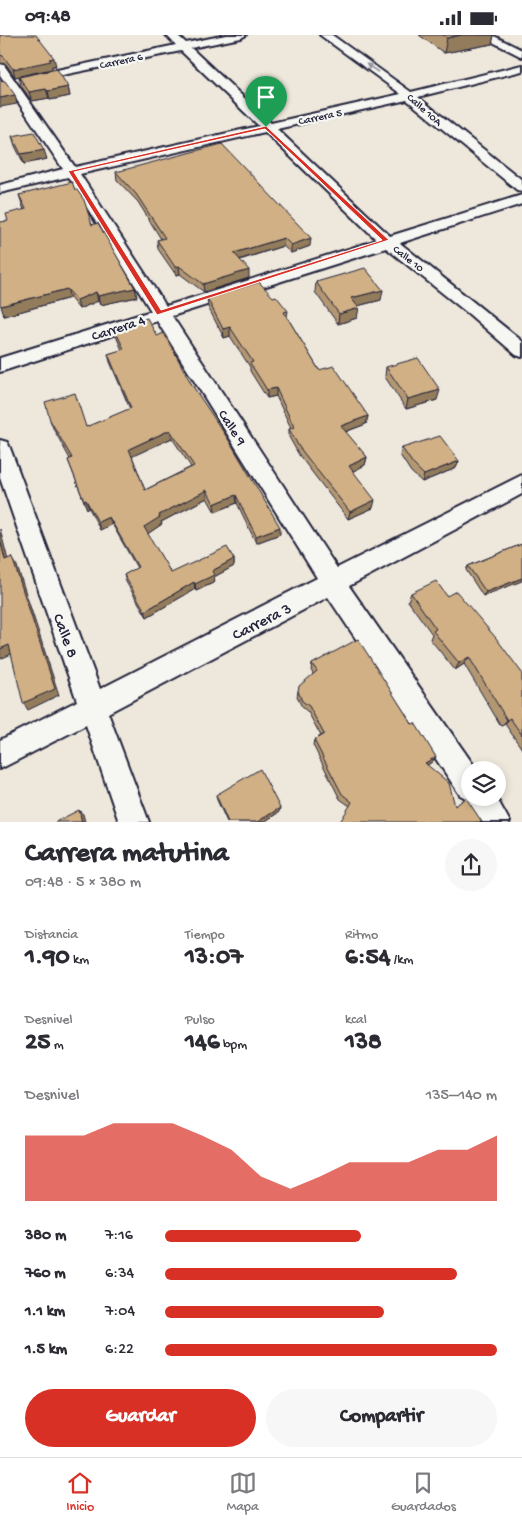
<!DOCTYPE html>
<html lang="es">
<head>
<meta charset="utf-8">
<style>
  body { margin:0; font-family:"Gochi Hand",sans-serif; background:#f7f7f7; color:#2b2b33; height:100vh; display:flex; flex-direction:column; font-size:19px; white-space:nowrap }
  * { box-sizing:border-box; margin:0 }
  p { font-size:16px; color:#7c7c81 }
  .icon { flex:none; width:28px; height:28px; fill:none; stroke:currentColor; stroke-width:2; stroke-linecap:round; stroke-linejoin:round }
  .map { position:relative; height:787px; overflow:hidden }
  .details { display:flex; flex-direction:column; background:#fff; flex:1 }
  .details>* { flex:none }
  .buttons { position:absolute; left:461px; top:726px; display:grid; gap:10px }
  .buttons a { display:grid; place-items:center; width:45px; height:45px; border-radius:50%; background:#fff; box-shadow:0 2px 8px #0003; font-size:25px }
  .pin { position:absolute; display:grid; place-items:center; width:42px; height:42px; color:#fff; margin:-51px -21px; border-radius:50% 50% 50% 0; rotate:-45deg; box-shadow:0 0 5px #0007 }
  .pin .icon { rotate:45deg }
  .round { display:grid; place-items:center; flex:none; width:52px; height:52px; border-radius:26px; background:#f7f7f7 }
  .overview { display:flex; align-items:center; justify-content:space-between; height:85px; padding:0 25px }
  h1 { font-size:28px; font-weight:800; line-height:38px }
  .figures { display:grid; grid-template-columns:repeat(3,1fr); gap:8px; height:85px; padding:5px 25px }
  .figures div { display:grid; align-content:center }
  .figures b { font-size:25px; font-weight:800 }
  .figures small { font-size:14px; font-weight:400 }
  .figures p { font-size:14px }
  .chart { height:140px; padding:10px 25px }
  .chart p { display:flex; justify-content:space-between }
  .chart svg { width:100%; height:90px; margin-top:5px; fill:#d93025; opacity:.7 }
  .button { display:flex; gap:10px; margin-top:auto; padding:10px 25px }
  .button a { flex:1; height:58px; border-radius:30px; background:#d93025; color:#fff; font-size:20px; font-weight:800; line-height:58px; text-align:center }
  .button a+a { background:#f7f7f7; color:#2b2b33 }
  ul { padding:0 25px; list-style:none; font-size:16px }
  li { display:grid; grid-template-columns:80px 60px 1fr; align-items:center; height:38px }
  li i { height:12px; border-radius:6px; background:#d93025 }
  .status { display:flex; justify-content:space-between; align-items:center; height:35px; padding:0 25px; background:#fff; direction:ltr }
  .status svg { height:14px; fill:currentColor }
  .dock { display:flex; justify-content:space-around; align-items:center; height:70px; border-top:1px solid #e1e1e2; background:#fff; font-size:14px; color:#7c7c81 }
  .dock a { display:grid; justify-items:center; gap:2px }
  .dock .active { color:#d93025 }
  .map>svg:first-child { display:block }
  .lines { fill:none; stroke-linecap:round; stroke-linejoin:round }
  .minor-casing { stroke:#22223b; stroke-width:4 }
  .minor { fill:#f6f6f2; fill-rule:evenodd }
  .wall { fill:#b39772; stroke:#22223b; fill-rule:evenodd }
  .shaded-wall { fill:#927b5c; stroke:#22223b }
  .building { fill:#d0b084; stroke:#22223b; fill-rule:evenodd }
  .oneway { fill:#9797a0 }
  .route { fill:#d93025; stroke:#fff; fill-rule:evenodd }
  .labels { text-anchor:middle; stroke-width:4.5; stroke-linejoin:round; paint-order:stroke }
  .far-street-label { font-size:11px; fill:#22223b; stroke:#f6f6f2 }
  .street-label { font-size:14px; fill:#22223b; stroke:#f6f6f2 }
  .near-street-label { font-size:16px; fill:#22223b; stroke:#f6f6f2 }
</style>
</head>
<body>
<div class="status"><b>09:48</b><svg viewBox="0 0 49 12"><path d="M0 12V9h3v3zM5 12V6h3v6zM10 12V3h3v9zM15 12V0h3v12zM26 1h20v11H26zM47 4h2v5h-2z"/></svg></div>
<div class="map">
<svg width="522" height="787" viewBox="0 0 522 787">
  <rect width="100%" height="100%" fill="#eee8dc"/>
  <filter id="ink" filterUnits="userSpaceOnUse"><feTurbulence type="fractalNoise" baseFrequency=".02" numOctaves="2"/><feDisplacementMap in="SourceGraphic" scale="10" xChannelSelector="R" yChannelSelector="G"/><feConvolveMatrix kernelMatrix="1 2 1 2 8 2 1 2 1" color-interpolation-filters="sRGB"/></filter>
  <g filter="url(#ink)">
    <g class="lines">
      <defs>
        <g id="minor">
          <path d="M166,0H177L186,8L226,0H246L241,3L191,13L271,88L401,59L320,0H332L411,57L522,30V36L418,62L522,145V156L517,155L407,65L277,94L390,201L522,160V169L400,208L522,306V322L516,320L470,280L386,213L172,281L337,533L522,440V459L349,551L477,735H470V762H496L510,787H478L464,762L460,760L328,562L108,678L149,787H119L86,690L0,734V705L77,666L0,443V405L7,407L10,413L100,654L317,543L157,286L0,337V323L151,276L68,142L0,158V150L63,134L0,40V29L4,30L75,132L259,91L181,16L33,46L27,43L33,40L176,10ZM265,97L377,205L166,271L80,139Z"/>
          <polygon points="479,0 492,0 522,15 522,22"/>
        </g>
      </defs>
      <use href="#minor" class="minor-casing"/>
      <use href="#minor" class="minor"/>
    </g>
    <g class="wall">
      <polygon points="0,0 56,31 52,31 52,34 15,42 6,29 0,28"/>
      <polygon points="419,0 494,0 492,9 444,18"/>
      <polygon points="19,42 68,52 70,61 50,65 49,63 32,66 21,51"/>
      <polygon points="12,101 47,124 24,129 15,111"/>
      <polygon points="116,137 310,211 291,218 283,211 240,225 249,243 204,257 180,239 176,240 158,214 157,205 161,204 138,167 117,145"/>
      <polygon points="75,155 92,190 137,262 100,270 98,266 79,274 70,263 4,281 8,186 24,175 19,160"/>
      <polygon points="316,247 381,265 357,271 357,283 338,289 315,257"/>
      <polygon points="273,262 288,276 287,282 319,335 368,381 366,389 345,397 367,422 365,430 353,436 373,473 348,484 299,420 289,402 289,394 291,393 276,361 267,363 250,336 250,332 230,301 224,303 208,272 207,263"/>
      <path d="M114,293L157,301L192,350L280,499L256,508L237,468L215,477L207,463L161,487L162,489L147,499L171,538L234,524V531L214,542L215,547L196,556L195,554L147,582L126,547L124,540L137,533L112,489L100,495L89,473L87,474L68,425L70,424L53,393L50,385L86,392L130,374L110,327L108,319L122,315L116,301ZM172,403L191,432L145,455L132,421Z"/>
      <polygon points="386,332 437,365 406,374 385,342"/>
      <polygon points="402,413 459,426 456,433 422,447 411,437 400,420"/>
      <polygon points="522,509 483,561 466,535 468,531"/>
      <polygon points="411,558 447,561 522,638 522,714 505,689 501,691 464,629 455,635 430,604 432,599 408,566"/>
      <polygon points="312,629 412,689 436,722 432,727 427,730 455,771 482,787 350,771 340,764 313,710 314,705 321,701 308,677 302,672 297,662 298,656 313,639 311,635"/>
      <polygon points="216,760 279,777 264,787 227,787 217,765"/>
    </g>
    <g class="shaded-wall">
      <polygon points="461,0 494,0 492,9 444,18 447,3"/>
      <polygon points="54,23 56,31 52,31 52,34 15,42 13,34"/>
      <polygon points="68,52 70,61 50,65 48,56"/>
      <polygon points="46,54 49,63 32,66 29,57"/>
      <polygon points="15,60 17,69 0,72 0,63"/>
      <polygon points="44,115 47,124 24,129 21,119"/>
      <polygon points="284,203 283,211 235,226 234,218"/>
      <polygon points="311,203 310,211 291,218 291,210"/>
      <polygon points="179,231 180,239 176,240 175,232"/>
      <polygon points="249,235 249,243 204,257 203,249"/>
      <polygon points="135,253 137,262 100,270 98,261"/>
      <polygon points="67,254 70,263 4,281 1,271"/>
      <polygon points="383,255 381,265 349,273 351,263"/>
      <polygon points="96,257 98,266 79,274 77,265"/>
      <polygon points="359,273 357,283 338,289 339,279"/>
      <polygon points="230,292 230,301 224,303 223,294"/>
      <polygon points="276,353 276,361 267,363 267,355"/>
      <polygon points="440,355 437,365 406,374 408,364"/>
      <polygon points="368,381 366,389 339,399 341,391"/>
      <polygon points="170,395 172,403 131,422 129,414"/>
      <polygon points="367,422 365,430 348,439 349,431"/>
      <polygon points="459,426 456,433 422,447 424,440"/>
      <polygon points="207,455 207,463 161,487 162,489 146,500 144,492 159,480"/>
      <polygon points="236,460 237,468 215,477 214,469"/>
      <polygon points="86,465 89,473 87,474 84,466"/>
      <polygon points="375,465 373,473 348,484 350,477"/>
      <polygon points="109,482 112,489 100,495 98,487"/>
      <polygon points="280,492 280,499 256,508 256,501"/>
      <polygon points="0,494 10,533 5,525 0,504"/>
      <polygon points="12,522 17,531 59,660 28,675 23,668"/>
      <polygon points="234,524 234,531 214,542 215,547 196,556 195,549 212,536"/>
      <polygon points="522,543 522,546 483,561 486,557"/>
      <polygon points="194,547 195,554 147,582 145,576"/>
      <polygon points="9,610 14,618 0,624 0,614"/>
      <polygon points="469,622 464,629 455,635 459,628"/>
      <polygon points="510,683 505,689 501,691 507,685"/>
      <polygon points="436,722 432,727 421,734 425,728"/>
      <polygon points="280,773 279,777 264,787 257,787"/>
      <polygon points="79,775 83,779 85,787 82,787"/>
    </g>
    <g class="building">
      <polygon points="0,0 36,0 54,23 49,24 51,26 13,34 3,21 0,20"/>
      <polygon points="443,0 461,0 447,3"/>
      <polygon points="57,34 68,52 48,56 46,54 29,57 19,42"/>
      <polygon points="0,45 5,46 15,60 0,63"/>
      <polygon points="34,97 44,115 21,119 12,101"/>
      <polygon points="222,109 311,203 291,210 284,203 234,218 249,235 203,249 179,231 175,232 157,205 165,203 136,159 116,137"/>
      <polygon points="72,147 75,155 77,155 84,165 92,190 98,188 135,253 98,261 96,257 77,265 67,254 1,271 0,269 0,187 8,186 6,179 26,174 19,160"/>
      <polygon points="365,233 383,255 351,263 359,273 339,279 316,247"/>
      <polygon points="259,247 273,262 276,261 288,276 284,277 319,335 334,331 368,381 341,391 367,422 349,431 375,465 350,477 299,412 289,394 294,392 276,353 267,355 250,328 253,327 230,292 223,294 207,263"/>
      <path d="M147,283L157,301L164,298L192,350L230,407L280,492L256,501L236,460L214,469L207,455L159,480L160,482L144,492L171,538L227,512L234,524L212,536L214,540L195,549L194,547L145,576L124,540L138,532L109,482L98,487L86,465L84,466L68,425L72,423L50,385L45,367L75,358L86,392L131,373L108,319L124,314L114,293ZM170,395L194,431L145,455L129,414Z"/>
      <polygon points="418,323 440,355 408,364 386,332"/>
      <polygon points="440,401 459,426 424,440 413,429 402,413"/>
      <polygon points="0,504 5,525 12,522 55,654 23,668 9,610 0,614"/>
      <polygon points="522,509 522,543 486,557 468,531"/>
      <polygon points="436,546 447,561 456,556 496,603 522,638 522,700 510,683 507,685 469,622 459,628 433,596 436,594 411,558"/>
      <polygon points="358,604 412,689 415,688 436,722 425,728 449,748 455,771 466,763 482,787 340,787 352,767 342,759 314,705 324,699 309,671 302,666 298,656 299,651 317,636 312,629"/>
      <polygon points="260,734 280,773 257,787 228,787 216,760"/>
      <polygon points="79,775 82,787 55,787"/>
    </g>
    <defs><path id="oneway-solid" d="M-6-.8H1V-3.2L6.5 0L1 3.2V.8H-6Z" transform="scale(1.25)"/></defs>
    <use class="oneway" href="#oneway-solid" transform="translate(372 33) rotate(-145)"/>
  </g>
  <path class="route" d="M266,91L389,205L157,280L68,136ZM265,94L382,205L161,275L74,137Z"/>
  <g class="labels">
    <g class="far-street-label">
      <text transform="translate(121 25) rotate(-12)" y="4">Carrera 6</text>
      <text transform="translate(425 74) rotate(41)" y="4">Calle 10A</text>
      <text transform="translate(320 81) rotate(-12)" y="4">Carrera 5</text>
      <text transform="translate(409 223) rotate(38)" y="4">Calle 10</text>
    </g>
    <g class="street-label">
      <text transform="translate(118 292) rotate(-18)" y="5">Carrera 4</text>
      <text transform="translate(233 392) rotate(57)" y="5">Calle 9</text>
    </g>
    <g class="near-street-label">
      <text transform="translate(261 585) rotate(-27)" y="6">Carrera 3</text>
      <text transform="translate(67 600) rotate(70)" y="6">Calle 8</text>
    </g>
  </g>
</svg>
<div class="buttons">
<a><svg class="icon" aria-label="layers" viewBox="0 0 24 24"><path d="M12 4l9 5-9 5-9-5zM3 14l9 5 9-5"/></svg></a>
</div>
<div class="pin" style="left:266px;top:92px;background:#1e9e55"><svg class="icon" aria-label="arrive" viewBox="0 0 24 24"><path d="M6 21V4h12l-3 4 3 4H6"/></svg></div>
</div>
<section class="details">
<div class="overview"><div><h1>Carrera matutina</h1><p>09:48 · 5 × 380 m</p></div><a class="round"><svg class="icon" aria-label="share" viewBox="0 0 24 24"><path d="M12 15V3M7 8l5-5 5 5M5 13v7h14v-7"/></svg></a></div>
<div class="figures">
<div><p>Distancia</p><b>1.90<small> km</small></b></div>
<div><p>Tiempo</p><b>13:07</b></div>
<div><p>Ritmo</p><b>6:54<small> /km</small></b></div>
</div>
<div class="figures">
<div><p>Desnivel</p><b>25<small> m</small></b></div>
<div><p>Pulso</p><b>146<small> bpm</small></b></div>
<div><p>kcal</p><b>138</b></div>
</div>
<div class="chart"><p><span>Desnivel</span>135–140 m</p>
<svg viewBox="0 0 160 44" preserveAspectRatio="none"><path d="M0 44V12L10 12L20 12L30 6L40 6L50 6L60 12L70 19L80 32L90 38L100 32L110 25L120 25L130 25L140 19L150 19L160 12V44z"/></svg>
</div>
<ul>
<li><b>380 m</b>7:16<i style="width:59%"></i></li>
<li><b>760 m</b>6:34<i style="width:88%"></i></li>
<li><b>1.1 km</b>7:04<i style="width:66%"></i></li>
<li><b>1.5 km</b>6:22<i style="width:100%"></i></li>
</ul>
<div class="button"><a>Guardar</a><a>Compartir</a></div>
</section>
<nav class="dock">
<a class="active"><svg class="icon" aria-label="home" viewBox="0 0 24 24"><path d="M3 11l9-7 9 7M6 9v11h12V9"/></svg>Inicio</a>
<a><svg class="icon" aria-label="map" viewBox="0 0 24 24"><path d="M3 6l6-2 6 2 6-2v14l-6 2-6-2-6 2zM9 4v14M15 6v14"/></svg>Mapa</a>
<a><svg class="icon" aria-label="saved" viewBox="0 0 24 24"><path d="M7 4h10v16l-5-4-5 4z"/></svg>Guardados</a>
</nav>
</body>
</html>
